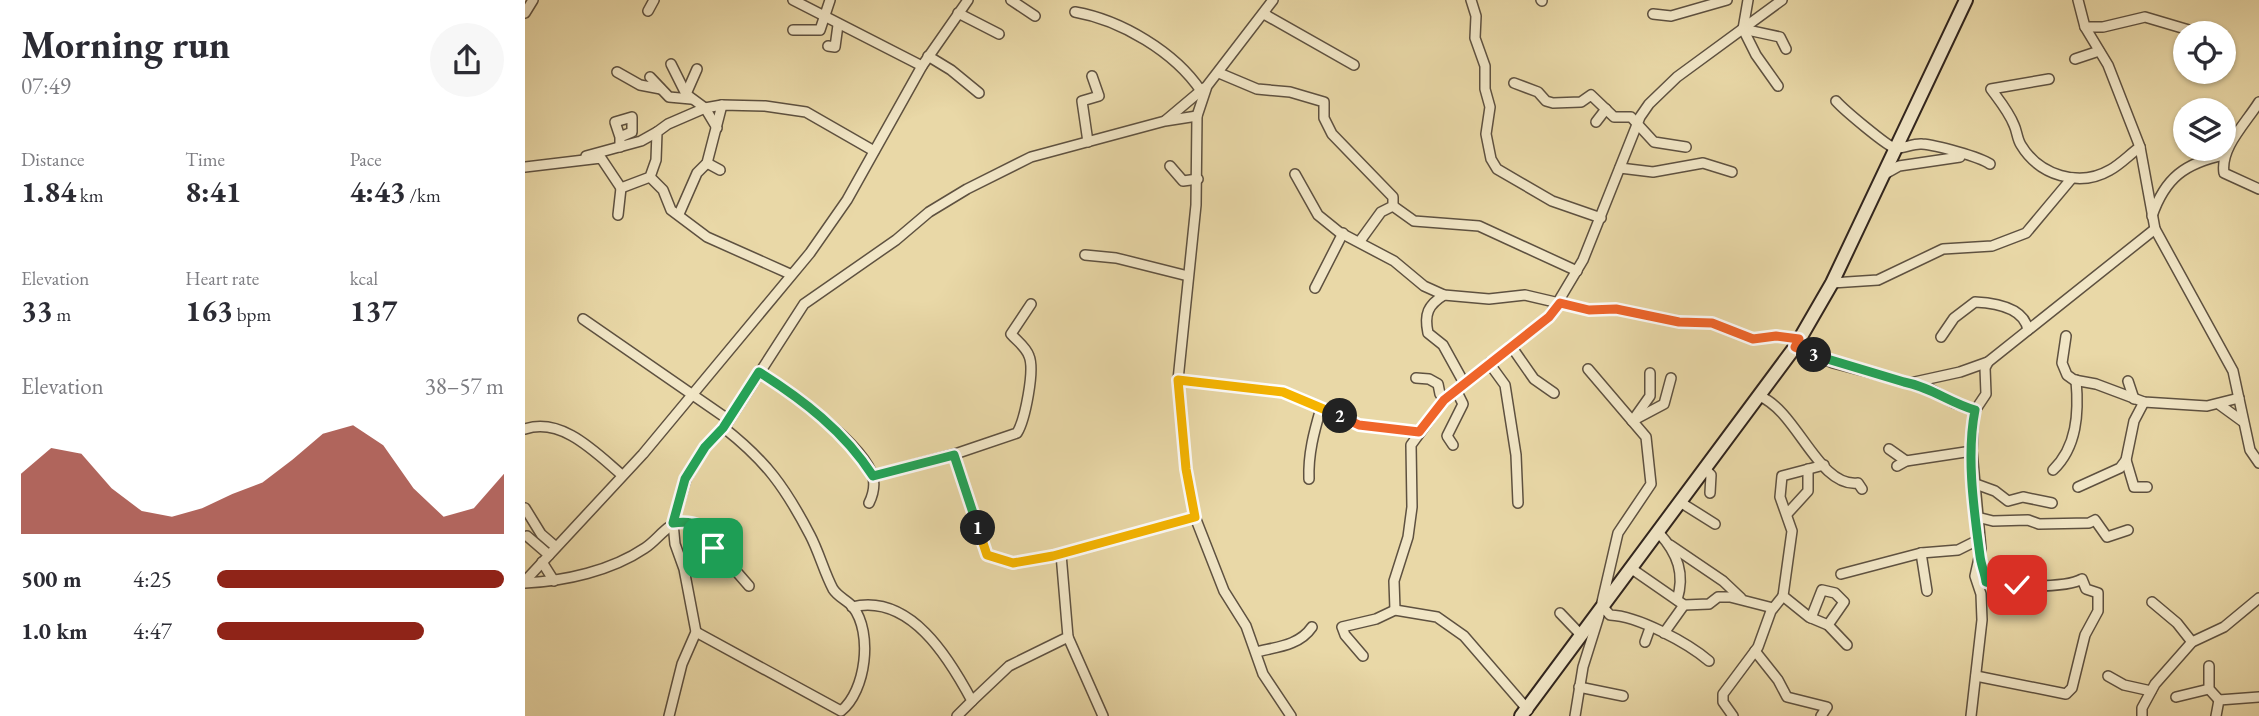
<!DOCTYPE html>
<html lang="en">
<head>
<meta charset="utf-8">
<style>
  body { margin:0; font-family:"EB Garamond",serif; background:#f7f7f7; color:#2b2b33; height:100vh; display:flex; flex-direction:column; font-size:26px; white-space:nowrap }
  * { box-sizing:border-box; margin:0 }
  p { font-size:23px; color:#7c7c81 }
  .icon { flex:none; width:38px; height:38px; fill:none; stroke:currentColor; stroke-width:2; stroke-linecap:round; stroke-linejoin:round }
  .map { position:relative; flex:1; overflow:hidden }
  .details { display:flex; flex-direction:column; background:#fff; width:525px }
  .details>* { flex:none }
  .controls { position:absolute; left:1648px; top:21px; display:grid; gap:14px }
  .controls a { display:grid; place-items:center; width:63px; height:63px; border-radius:50%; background:#fff; box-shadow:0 2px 5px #0004; font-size:35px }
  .pin { position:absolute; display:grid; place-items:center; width:60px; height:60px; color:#fff; margin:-30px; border-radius:14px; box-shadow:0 4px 10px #0006 }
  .km { position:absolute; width:35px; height:35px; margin:-18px; border-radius:50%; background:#222; color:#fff; font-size:19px; line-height:35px; text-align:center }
  .round { display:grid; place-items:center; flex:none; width:74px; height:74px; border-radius:37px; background:#f7f7f7 }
  .summary { display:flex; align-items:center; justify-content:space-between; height:119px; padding:0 21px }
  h1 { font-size:38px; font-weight:700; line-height:52px }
  .figures { display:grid; grid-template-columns:repeat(3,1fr); gap:10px; height:119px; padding:7px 21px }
  .figures div { display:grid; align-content:center }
  .figures b { font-size:30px; font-weight:700 }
  .figures small { font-size:19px; font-weight:400 }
  .figures p { font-size:19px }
  .chart { height:196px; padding:14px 21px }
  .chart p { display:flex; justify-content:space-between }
  .chart svg { width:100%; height:126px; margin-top:7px; fill:#8f2418; opacity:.7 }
  ul { padding:0 21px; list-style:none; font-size:23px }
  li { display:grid; grid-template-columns:112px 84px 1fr; align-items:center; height:52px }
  li i { height:18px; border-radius:9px; background:#8f2418 }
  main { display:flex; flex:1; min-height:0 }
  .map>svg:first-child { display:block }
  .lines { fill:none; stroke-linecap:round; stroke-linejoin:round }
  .street-casing { stroke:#5e5140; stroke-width:12 }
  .secondary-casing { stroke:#30241d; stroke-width:16 }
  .street { stroke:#f1e6c6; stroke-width:9 }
  .secondary { stroke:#f1e6c6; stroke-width:12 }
  .split-1-casing { stroke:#fff; stroke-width:14 }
  .split-2-casing { stroke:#fff; stroke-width:14 }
  .split-3-casing { stroke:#fff; stroke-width:14 }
  .split-4-casing { stroke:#fff; stroke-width:14 }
  .split-1 { stroke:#22a559; stroke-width:9 }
  .split-2 { stroke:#f5b400; stroke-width:9 }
  .split-3 { stroke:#f0652b; stroke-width:9 }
  .split-4 { stroke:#22a559; stroke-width:9 }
</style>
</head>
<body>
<main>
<section class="details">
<div class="summary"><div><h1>Morning run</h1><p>07:49</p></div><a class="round"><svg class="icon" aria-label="share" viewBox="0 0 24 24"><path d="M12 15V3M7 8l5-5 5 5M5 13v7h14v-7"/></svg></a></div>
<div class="figures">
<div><p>Distance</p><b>1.84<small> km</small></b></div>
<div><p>Time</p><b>8:41</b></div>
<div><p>Pace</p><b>4:43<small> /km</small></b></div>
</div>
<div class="figures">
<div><p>Elevation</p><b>33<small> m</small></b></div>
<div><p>Heart rate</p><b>163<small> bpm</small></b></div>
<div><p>kcal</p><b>137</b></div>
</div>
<div class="chart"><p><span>Elevation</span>38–57 m</p>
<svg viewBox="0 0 160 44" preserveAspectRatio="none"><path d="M0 44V23L10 14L20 16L30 28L40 36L50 38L60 35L70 30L80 26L90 18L100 9L110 6L120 13L130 28L140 38L150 35L160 23V44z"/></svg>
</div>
<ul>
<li><b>500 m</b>4:25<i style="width:100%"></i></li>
<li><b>1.0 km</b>4:47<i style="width:72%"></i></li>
</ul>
</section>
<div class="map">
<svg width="1734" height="716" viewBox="0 0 1734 716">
  <rect width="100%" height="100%" fill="#e9d8a7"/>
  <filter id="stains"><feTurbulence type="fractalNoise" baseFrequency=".00286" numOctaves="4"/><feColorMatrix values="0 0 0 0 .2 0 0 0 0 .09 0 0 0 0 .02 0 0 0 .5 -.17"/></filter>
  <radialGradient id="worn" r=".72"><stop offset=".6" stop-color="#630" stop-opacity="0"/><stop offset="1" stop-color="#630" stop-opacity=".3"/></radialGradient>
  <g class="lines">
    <defs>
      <g id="street">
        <polyline points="268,0 397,66"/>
        <polyline points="486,0 510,16"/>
        <polyline points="748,0 682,86 672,116 671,205 653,380 661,469 670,517 699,591 721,626 738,674 766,716"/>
        <polyline points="946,0 951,16 950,38 960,66 960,89 965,107 961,134 966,159 972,169 1027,201 1076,218"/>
        <polyline points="1016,0 1017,1"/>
        <polyline points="1223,0 1218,29 1231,55 1253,86"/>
        <polyline points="1553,0 1560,27 1583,65 1615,147 1630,229 1708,371 1725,450 1734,463"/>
        <polyline points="123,11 129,0"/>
        <path d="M550,12C596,20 650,52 676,91"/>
        <polyline points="0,13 8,0"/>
        <polyline points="433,13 474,34"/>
        <polyline points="739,14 829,65"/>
        <polyline points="1128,14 1146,16 1202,0"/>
        <polyline points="1560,27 1578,27 1620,17 1674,33"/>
        <polyline points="1218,29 1255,37 1261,49"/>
        <polyline points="268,30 295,30 305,0"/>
        <polyline points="303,46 310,47 313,25"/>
        <polyline points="403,56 426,70 454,93"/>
        <polyline points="1550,59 1574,51"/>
        <polyline points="146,64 161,94 180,108 192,128"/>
        <polyline points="92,72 115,85 136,89"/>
        <polyline points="694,73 732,89 765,92 799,102 799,118 807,134 868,197 868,206 856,212 835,241"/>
        <polyline points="125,77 144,97 166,99"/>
        <path d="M1524,79L1466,89C1474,100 1484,112 1489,125C1492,131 1492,139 1496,145C1514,175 1554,188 1585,170C1596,164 1605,154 1615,147"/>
        <polyline points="989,83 1013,92 1021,101 1028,103 1056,102 1066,95 1089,117 1106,117 1129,142 1161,147"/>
        <polyline points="161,94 172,69"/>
        <path d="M1311,101C1319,110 1363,147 1370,148C1379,149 1388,143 1397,144C1411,145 1455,157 1465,164"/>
        <path d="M1734,102C1721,123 1695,148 1699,173L1734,189"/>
        <polyline points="641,120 679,88"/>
        <polyline points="1071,122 1081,109"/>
        <polyline points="563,142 557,101 574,96 567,76"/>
        <polyline points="95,147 95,137 107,132 107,117 90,122 95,137"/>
        <polyline points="61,156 116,141 132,132"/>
        <polyline points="182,163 195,170"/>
        <polyline points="645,166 658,181 673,179"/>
        <polyline points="0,167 76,158 96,188 125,177 131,160 132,132 143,124 180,108 197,105 240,106 281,112 349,151"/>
        <polyline points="1095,168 1128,172 1178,163 1207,172"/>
        <polyline points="770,174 793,215 814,232 869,261 899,286 919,295 964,299 1000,295 1064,310 1091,309 1154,322 1187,323 1228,339 1251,336 1274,339"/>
        <polyline points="1358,175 1374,166 1435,157"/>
        <polyline points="125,177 138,190 146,210 182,237 265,274"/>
        <polyline points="868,206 889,221 954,226 1052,271"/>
        <polyline points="154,214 172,173 182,163 197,105"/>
        <polyline points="93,215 96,188"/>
        <path d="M1627,216C1640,178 1660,163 1699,155"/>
        <polyline points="560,255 591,258 663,276"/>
        <polyline points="1307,283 1353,280 1418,249 1467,246 1501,233 1547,178"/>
        <polyline points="790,288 818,233"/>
        <path d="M919,295C903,305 899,314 903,333L918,345L939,383"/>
        <polyline points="58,319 204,420"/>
        <polyline points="1541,336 1537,363 1542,375 1549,380 1571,384 1619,402 1682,406 1714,398"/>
        <path d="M1416,337L1429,318L1450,302C1470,303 1499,307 1503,330"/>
        <polyline points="986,346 1009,379 1029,393"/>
        <polyline points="1270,347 1308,363 1385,383 1435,372 1463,362 1630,229"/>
        <polyline points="964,363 980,385 991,455 993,503"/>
        <polyline points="1063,369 1121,437 1126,484 1093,533 1077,602"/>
        <path d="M234,372C263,391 339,443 348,477C350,486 348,495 344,503"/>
        <polyline points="891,378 904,379 913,384 915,394 919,400"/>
        <polyline points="653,380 758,392 834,425 894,432"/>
        <polyline points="1603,381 1609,399"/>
        <polyline points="1393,382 1429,403 1450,410"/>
        <path d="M1234,396C1272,410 1293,488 1333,483L1337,489"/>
        <polyline points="1695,405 1717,421"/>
        <polyline points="1108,420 1125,396 1125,373"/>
        <polyline points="1107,421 1139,404 1146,378"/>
        <path d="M0,429C37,417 70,452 97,475"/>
        <polyline points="928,445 922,436 938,404 931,390"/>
        <polyline points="1364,449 1381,461"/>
        <polyline points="429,455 462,555 488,563 528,556 670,517"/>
        <polyline points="1601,460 1609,487 1622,487"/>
        <polyline points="1299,465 1257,476 1255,497 1267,531 1258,596 1284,617 1303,625 1322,645"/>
        <polyline points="1372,466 1381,461 1447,451"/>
        <polyline points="1179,468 1186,475 1185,493"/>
        <path d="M1528,470C1552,447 1554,413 1551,380"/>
        <path d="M348,476L433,453L492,433C500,420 510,370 504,356C501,347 492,341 486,334L506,304"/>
        <path d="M784,479C783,454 789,432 796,408"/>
        <polyline points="1448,483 1470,491 1483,501 1498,497 1527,503"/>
        <polyline points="1553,487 1595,468 1601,460 1609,421 1619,402"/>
        <polyline points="1155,502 1190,524"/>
        <polyline points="0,508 16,534 31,547"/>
        <polyline points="1262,514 1283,491 1283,469"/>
        <polyline points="1452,517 1468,521 1503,520 1514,524 1564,523 1570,520 1582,537 1603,530"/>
        <path d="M1134,533C1153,554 1160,574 1152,600"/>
        <polyline points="2,536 24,555"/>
        <polyline points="1145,545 1198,581 1216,598"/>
        <polyline points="1396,553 1402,591"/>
        <polyline points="17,562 29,581"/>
        <polyline points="1107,569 1159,605 1184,604 1193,597 1205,597 1248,608"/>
        <polyline points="1316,574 1396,553 1433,550 1455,539"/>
        <polyline points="0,581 118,454 285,253 322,200 397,66 443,0"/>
        <path d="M0,583C40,581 86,571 120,548C134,539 142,522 160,522C182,522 185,536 190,553L204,563L224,586"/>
        <polyline points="1627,602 1652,623 1667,642"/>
        <path d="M1077,606L1085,615C1113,616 1163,643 1184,661"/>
        <path d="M327,607C385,593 424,658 447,701L432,716"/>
        <polyline points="870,610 869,581 883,537 887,507 886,445 919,400 1024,317 1058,260 1115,117 1124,104 1152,77 1257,0"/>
        <polyline points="1035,613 1056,635"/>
        <polyline points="1286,618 1297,590 1310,593 1319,602 1303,625"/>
        <path d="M171,632L316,711C341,691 348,633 328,607C322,600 313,597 308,589C299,572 294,552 285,535C260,487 241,461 199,428"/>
        <polyline points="1139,633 1159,605"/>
        <polyline points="543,637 578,716"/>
        <polyline points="1120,642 1125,628"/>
        <polyline points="1230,651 1253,680 1262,697 1302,707 1296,716"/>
        <path d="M731,652C751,647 774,646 787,627"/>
        <polyline points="838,656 820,635 817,627 851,619 870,610 912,617 939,636 1003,710"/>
        <polyline points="1684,666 1684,689 1694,700"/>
        <path d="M1451,676L1541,694L1547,688L1560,635L1573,611V593L1561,589L1557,579C1542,588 1478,588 1461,582L1455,555"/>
        <polyline points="1583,676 1599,685 1626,691"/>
        <polyline points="1054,687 1098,696"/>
        <polyline points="1651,697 1684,689"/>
        <polyline points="447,701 484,666 543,637 536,554"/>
        <polyline points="144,716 157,664 171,632 159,569 150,544 148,523 161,479 180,447 199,428 279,304 371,240 404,212 442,189 506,157 640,121 672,116"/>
        <polyline points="1050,716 1058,667 1074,616"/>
        <polyline points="1208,716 1198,702 1198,694 1233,647 1246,611 1258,596"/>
        <polyline points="1446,716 1457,620 1456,594 1450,576 1456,549 1447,451 1449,412 1461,394 1460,368 1463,362"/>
        <polyline points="1617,716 1617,708 1630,684 1667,642 1699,627 1734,598"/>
        <polyline points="1691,716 1694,700 1734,697"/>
      </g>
      <polyline id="secondary" points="996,716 1270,347 1307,283 1441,0"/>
    </defs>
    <use href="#street" class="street-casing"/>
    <use href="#secondary" class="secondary-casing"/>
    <use href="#street" class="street"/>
    <use href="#secondary" class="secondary"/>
  </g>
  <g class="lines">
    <defs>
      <path id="split-1" d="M188,548C188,525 167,520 148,523L160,479L180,447L198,428L234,372C278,400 319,431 348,476L429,455L453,528"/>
      <polyline id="split-2" points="453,528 462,555 488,563 528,556 670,517 661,469 653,380 758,392 815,416"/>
      <polyline id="split-3" points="815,416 834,425 894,432 919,400 1024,317 1035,303 1064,310 1091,309 1154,322 1187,323 1228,339 1251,336 1274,339 1270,347 1289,355"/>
      <path id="split-4" d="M1289,355L1379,382C1406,387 1423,402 1450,410C1441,456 1449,510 1455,556C1456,565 1460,573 1461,582L1477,587L1492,585"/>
    </defs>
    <use href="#split-1" class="split-1-casing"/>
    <use href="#split-2" class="split-2-casing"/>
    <use href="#split-3" class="split-3-casing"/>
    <use href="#split-4" class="split-4-casing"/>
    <use href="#split-1" class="split-1"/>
    <use href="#split-2" class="split-2"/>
    <use href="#split-3" class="split-3"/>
    <use href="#split-4" class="split-4"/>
  </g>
  <rect width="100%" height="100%" filter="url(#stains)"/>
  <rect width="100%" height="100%" fill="url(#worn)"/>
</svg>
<div class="controls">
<a><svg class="icon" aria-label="locate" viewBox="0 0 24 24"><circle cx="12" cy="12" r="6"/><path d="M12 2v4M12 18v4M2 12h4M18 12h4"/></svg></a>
<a><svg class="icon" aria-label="layers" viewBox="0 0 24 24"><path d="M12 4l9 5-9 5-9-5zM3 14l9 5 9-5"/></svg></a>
</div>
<div class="pin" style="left:188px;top:548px;background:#1e9e55"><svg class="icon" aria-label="arrive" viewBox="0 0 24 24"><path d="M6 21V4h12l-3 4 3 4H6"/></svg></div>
<div class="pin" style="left:1492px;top:585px;background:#d93025"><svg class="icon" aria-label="check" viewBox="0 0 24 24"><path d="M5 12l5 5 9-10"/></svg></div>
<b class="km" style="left:453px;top:528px">1</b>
<b class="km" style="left:815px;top:416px">2</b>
<b class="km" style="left:1289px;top:355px">3</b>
</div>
</main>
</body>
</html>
